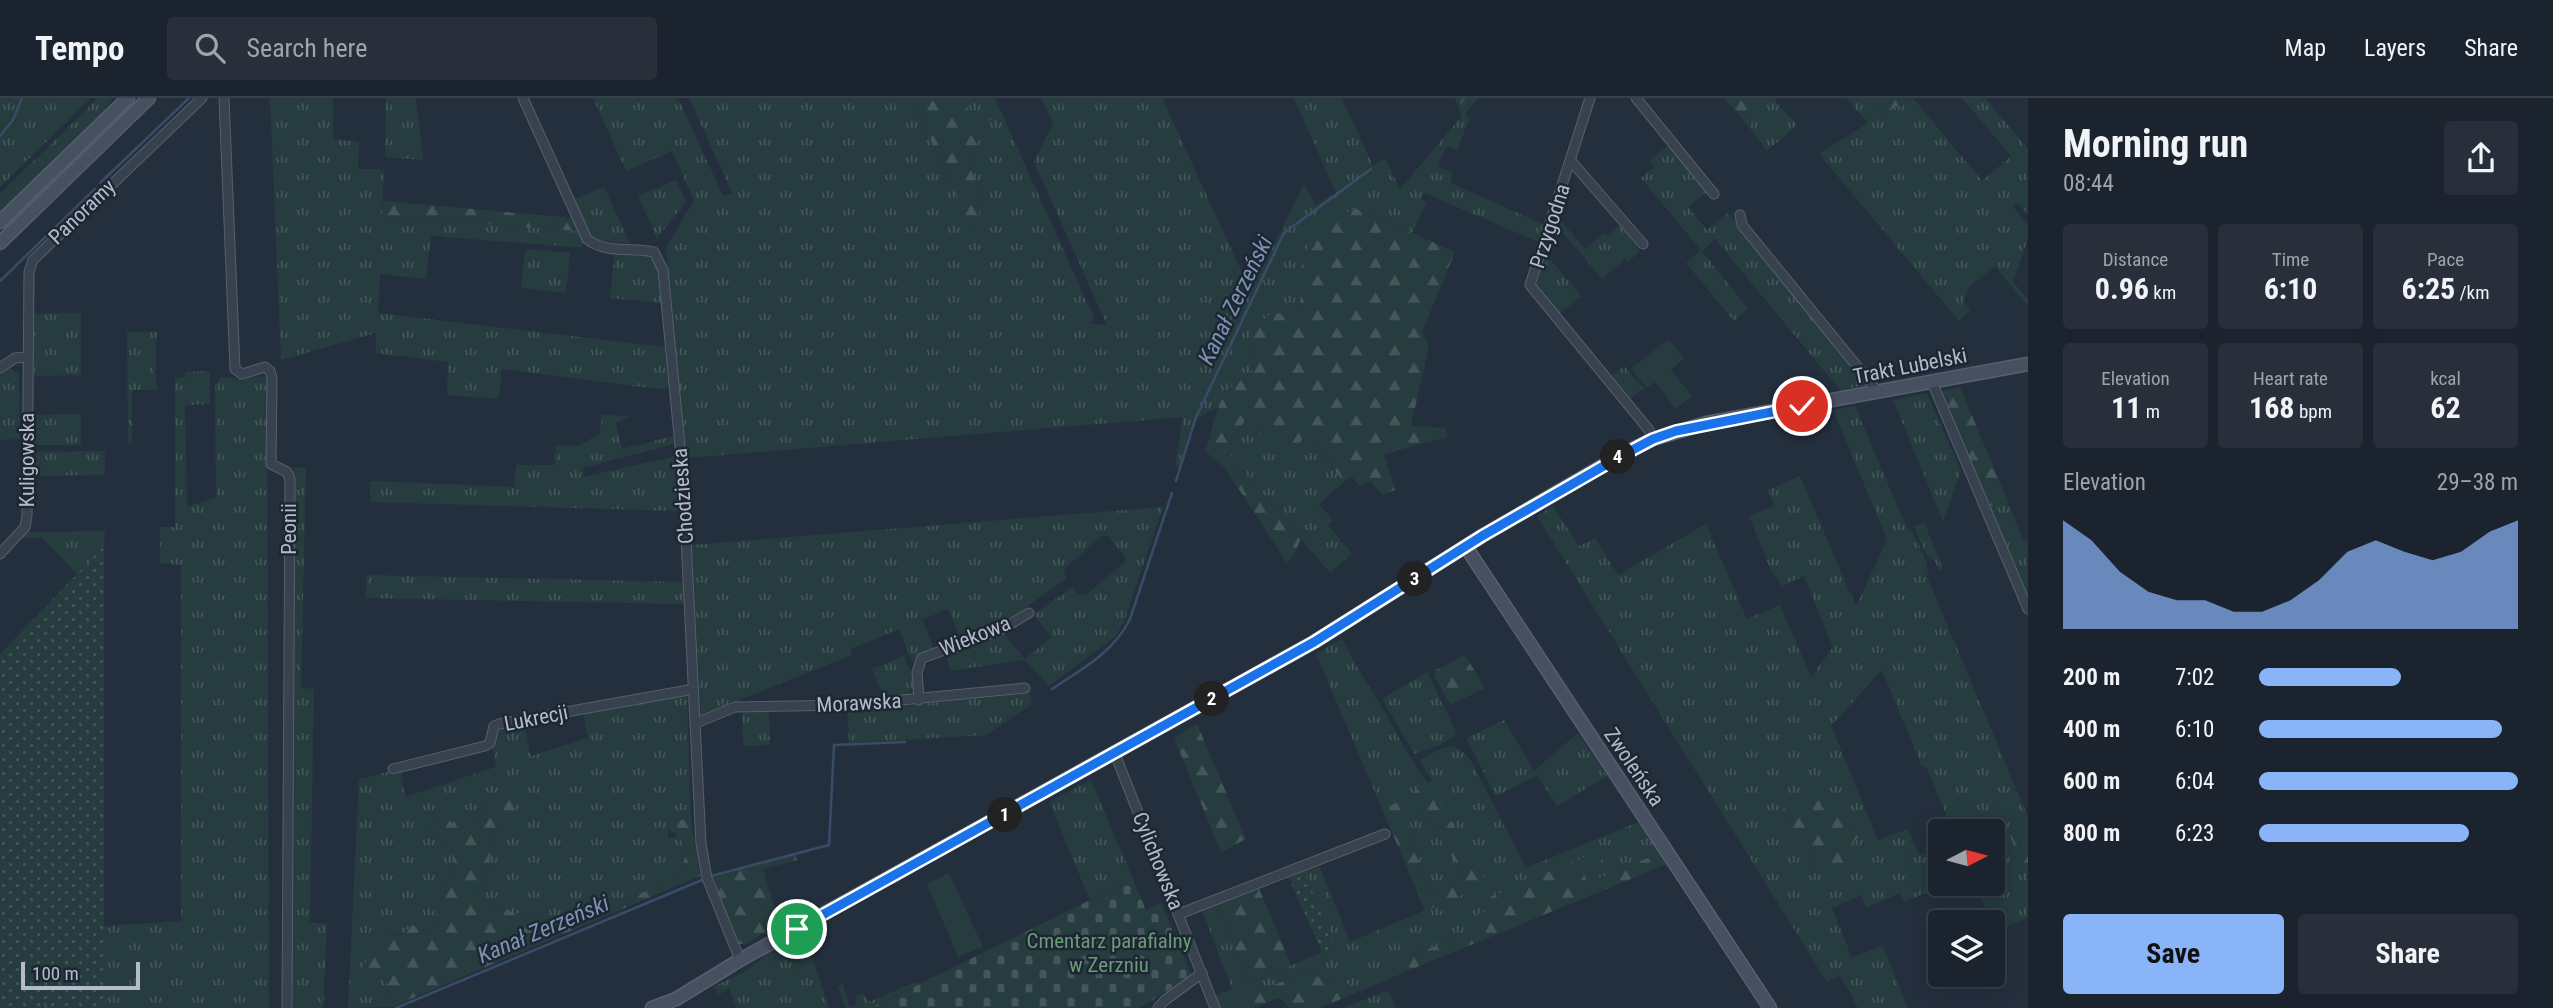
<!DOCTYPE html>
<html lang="en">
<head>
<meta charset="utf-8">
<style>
  body { margin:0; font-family:"Roboto Condensed",sans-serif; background:#282f3a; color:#f1f3f6; height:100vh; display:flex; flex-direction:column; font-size:26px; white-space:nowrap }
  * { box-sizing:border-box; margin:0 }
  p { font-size:23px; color:#a0a4aa }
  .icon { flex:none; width:38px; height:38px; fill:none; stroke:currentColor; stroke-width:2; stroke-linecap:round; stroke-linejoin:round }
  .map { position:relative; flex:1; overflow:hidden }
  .panel { display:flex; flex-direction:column; background:#1b232e; width:525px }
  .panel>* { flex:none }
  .needle { width:46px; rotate:84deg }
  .controls { position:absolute; left:1928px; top:721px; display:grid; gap:14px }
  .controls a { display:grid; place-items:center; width:77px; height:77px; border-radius:7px; background:#1b232e; box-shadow:0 4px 18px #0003,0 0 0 2px #39404a; font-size:35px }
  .scale { position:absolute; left:21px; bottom:18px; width:119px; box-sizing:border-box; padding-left:7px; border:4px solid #b4bcc9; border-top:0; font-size:19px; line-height:24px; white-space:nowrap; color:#b4bcc9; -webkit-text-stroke:5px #1d2633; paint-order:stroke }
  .pin { position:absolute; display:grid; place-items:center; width:60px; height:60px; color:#fff; margin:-30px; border:4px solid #fff; border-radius:50%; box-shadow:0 2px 7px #0007 }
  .km { position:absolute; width:35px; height:35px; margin:-18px; border-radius:50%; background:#222; color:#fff; font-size:19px; line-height:35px; text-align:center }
  .round { display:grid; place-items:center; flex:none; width:74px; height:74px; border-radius:7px; background:#282f3a }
  .summary { display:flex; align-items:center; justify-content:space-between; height:119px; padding:0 35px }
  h1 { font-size:38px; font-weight:700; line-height:52px }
  .metrics { display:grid; grid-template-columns:repeat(3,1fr); gap:10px; height:119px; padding:7px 35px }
  .metrics div { display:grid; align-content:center; border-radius:7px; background:#282f3a; text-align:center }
  .metrics b { font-size:30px; font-weight:700 }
  .metrics small { font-size:19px; font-weight:400 }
  .metrics p { font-size:19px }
  .chart { height:196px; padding:14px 35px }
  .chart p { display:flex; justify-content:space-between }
  .chart svg { width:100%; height:126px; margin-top:7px; fill:#8ab4f8; opacity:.7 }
  .button { display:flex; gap:14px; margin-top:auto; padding:14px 35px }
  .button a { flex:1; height:80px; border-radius:7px; background:#8ab4f8; color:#111; font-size:28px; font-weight:700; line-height:80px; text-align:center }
  .button a+a { background:#282f3a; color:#f1f3f6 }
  ul { padding:0 35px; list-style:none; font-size:23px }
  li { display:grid; grid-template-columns:112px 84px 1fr; align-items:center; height:52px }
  li i { height:18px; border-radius:9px; background:#8ab4f8 }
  header { display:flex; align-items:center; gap:42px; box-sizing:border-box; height:98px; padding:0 35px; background:#1b232e; border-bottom:2px solid #39404a }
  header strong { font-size:33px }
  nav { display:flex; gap:38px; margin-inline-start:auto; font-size:24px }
  .search { width:490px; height:63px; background:#282f3a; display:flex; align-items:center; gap:18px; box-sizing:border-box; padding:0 24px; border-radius:7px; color:#a0a4aa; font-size:26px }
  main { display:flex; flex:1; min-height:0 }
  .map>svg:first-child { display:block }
  .grass { fill:url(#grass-tufts); fill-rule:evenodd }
  .forest { fill:url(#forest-firs); fill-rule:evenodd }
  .cemetery { fill:url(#cemetery-stones) }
  .garden { fill:url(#garden-dots) }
  .pitch { fill:#263c3f }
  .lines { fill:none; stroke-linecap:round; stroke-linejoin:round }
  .stream { stroke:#394c67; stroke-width:2.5 }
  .street-casing { stroke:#565f6c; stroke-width:11 }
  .secondary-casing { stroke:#565f6c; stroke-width:15 }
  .street { stroke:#38414e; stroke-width:9 }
  .secondary { stroke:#465061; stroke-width:12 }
  .route-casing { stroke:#fff; stroke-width:14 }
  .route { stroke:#1a73e8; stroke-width:9 }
  .labels { text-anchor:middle; stroke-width:5; stroke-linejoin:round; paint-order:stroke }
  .street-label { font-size:21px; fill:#b4bcc9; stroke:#1d2633 }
  .park-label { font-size:21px; fill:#6b9a76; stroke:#1d2633 }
  .water-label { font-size:23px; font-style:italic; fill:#7c92b1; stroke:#1d2633 }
</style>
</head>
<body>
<header>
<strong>Tempo</strong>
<div class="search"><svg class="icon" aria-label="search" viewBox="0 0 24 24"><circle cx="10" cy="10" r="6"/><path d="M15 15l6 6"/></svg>Search here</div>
<nav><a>Map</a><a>Layers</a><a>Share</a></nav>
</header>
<main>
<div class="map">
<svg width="2028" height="910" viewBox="0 0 2028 910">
  <defs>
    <pattern id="grass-tufts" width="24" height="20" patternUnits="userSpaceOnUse" patternTransform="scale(1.75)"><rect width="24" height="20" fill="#263c3f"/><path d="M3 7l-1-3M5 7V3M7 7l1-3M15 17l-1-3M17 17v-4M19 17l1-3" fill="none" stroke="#435659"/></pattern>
    <pattern id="forest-firs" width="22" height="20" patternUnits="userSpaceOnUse" patternTransform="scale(1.75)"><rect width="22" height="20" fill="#263c3f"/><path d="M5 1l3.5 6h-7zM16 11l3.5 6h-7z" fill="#435659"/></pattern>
    <pattern id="cemetery-stones" width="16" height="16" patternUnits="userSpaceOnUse" patternTransform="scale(1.75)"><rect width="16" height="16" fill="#263c3f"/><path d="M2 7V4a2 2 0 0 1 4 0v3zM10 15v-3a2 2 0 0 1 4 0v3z" fill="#435659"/></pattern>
    <pattern id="garden-dots" width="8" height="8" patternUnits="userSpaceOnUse" patternTransform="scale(1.75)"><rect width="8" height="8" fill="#263c3f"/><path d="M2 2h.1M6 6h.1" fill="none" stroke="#435659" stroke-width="1.8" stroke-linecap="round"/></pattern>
  </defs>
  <rect width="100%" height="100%" fill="#242f3e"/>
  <g class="grass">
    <polygon points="0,0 91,0 0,89"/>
    <polygon points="98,0 113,0 96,24 0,116 0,96"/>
    <polygon points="270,0 333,0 333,42 359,43 358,71 384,71 382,118 578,133 584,143 582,149 575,149 431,138 426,181 380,176 378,215 665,249 668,288 663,291 642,289 502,271 499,301 447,297 448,264 376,255 376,235 281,262"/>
    <polygon points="386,0 416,0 423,62 385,59"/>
    <polygon points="593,0 678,0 723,98 732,95 689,0 912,0 972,132 983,104 970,69 977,49 977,29 963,0 995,0 1094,220 1090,226 1107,227 1034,64 1053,25 1041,0 1162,0 1246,183 1263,169 1304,87 1316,107 1336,95 1294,0 1342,0 1373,68 1385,60 1400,91 1462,18 1455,0 1478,0 1465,16 1469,21 1457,52 1447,48 1438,68 1453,75 1450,85 1545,127 1539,144 1424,95 1421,101 1427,104 1412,135 1355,110 1300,197 1301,211 1294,217 1284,217 1250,244 1252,275 1228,291 1219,309 1198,319 1180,371 1175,369 1183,319 686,360 666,150 694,102 672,53 626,73"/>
    <polygon points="1748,0 1776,0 1776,4 1797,27 1767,53 1751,32 1752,6"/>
    <polygon points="1846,0 1869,0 1884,16 1913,0 1982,83 2011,58 1962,0 1985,0 2028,51 2028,117 2018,105 2013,109 2028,127 2028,140 2013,184 2028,201 2028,208 1995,168 1969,189 1964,204 1970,212 1959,223 1819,56 1868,25"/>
    <polygon points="1670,46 1708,93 1688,109 1707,132 1728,115 1827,235 1866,287 1840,292 1715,141 1702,153 1748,211 1734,223 1686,165 1701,152 1641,80 1654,69 1649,63"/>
    <polygon points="676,82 686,104 657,140 638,98"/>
    <polygon points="604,89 630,145 596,143 592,140 573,102"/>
    <polygon points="1557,118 1585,151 1604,135 1607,138 1621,126 1640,153 1628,164 1625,161 1602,181 1555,125"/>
    <polygon points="525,151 570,155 566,195 521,190"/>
    <path d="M615,153C662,157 658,161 662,205L610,200Z"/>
    <polygon points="1545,155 1581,198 1559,216 1536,184"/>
    <polygon points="81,215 81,277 34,278 34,216"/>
    <polygon points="127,234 157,234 155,275 158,292 132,292 132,346 128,346"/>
    <polygon points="1624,268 1643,290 1630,301 1611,278"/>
    <polygon points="8,269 19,275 20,341 0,342 0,278"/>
    <polygon points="210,273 210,306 185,307 187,409 216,399 215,287 222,279 242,281 267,278 269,910 104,910 104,828 181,823 181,467 160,465 160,429 175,429 175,279 185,279 185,274"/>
    <polygon points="1927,295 1961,373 1943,423 1893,302"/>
    <path d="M1855,308L1907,431L1910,430C1917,444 1931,466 1927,479L2028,719V731L2011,739L2028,781V820L1995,834L1993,824H1991L1975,786H1993V733H1953L1926,669H1922L1882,572L1831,628L1878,742L1908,731L1919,757L1941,749V786H1947L1904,804L1900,795L1866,810L1861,797L1832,810L1852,860L1882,847L1908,910H1858L1840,877L1827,884L1537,418L1553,408L1579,448L1595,440L1618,477L1706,426L1747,521L1780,507L1811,579L1833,549L1804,478L1782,488L1770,470L1749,418L1774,408L1768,392L1800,378L1856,509L1887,441L1833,312ZM1782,713L1851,727L1857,742L1850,746L1848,753L1816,773L1805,744L1788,727Z"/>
    <polygon points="81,316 81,347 34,347 34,317"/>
    <polygon points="602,317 630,318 616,325 622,351 673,338 674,346 583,370 584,379 675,358 680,413 370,404 370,383 514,389 516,367 555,367 556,347 579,348 600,335"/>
    <polygon points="1247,322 1259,337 1265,330 1292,350 1297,349 1303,340 1310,340 1344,384 1319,406 1333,422 1328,427 1352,456 1330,475 1228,355 1233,338"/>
    <polygon points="105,353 105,377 34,378 34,354"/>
    <polygon points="306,369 301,590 314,591 310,824 327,826 323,910 290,910 293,370"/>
    <polygon points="2007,401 2023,443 2028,442 2028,504 1988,409"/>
    <polygon points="1163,409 1124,524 1115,539 1049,588 1025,562 949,573 947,555 1003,535 1025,561 1052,539 1034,517 1072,489 1078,496 1086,497 1125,464 1125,459 1108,438 1102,438 1064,471 1066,481 999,528 961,541 948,511 922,522 934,551 921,555 913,565 899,531 850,551 852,557 701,617 692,447"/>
    <polygon points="1924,424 1943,471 1939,473 1935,463 1926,456 1914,429"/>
    <polygon points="105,433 104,448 77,476 42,440 21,440 27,434"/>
    <polygon points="367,477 683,484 684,506 366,500"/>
    <path d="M1342,540C1352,562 1365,581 1377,601C1394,630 1408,659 1428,685L1432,682L1419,662C1442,651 1453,638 1471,663L1526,770L1638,724L1660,755L1586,786L1583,772L1601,753L1490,811L1466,836L1407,859L1410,872L1358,894L1352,886H1337L1306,874L1218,910L1214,898L1232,891L1201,810L1216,804L1249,885L1335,849L1303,771L1318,765L1350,844L1487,786L1428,686L1383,713L1316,556Z"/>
    <polygon points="904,558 912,577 913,590 907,598 884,599 872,571"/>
    <polygon points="1427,574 1457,636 1440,647 1414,656 1382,601"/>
    <polygon points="1030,595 1032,606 986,637 849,645 847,610 883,610"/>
    <polygon points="687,597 691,723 675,721 668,731 668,740 679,739 687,754 680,774 656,789 620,804 607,806 597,812 587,812 563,824 525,819 480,801 479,791 489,768 491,750 499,726 489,697 477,722 465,727 433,723 426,732 439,739 452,752 453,768 432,830 383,838 379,880 388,886 388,899 392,909 348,910 359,681 388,674 389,678 401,675 405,699 496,669 493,650 498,630 524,626 531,658 588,640 583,615"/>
    <polygon points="742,613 769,613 770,647 743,648"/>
    <polygon points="1504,622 1534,673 1578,635 1607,678 1557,708 1537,678 1496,698 1466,640"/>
    <polygon points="1091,682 1133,781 1090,802 1049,704"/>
    <path d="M1419,717L1426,718L1457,766L1460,780C1451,790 1444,792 1431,792L1426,787L1409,727L1411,722Z"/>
    <polygon points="805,837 829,910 736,910 729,890 719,897 713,889 746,873 769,854"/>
    <polygon points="922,884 871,910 845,910 838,888 843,886 850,910 857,906 856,898 863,895 869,904 913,885"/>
    <polygon points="1386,893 1391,897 1396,910 1344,910"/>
  </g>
  <g class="forest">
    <polygon points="912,0 963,0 970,15 989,10 994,20 977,29 977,49 970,69 983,104 972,133"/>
    <polygon points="1725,0 1748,0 1752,6 1751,32"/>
    <polygon points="1869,0 1911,0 1884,16"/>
    <polygon points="383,103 573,120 578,133 382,118"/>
    <path d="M1355,110L1455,154L1422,234L1429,248L1411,328L1445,330L1448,339L1384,356L1395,392L1382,397L1370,382L1361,389L1351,378L1344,384L1310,340H1303L1297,349L1284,353L1265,330L1259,337L1246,322L1233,338L1228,355L1301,441L1293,458L1287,465L1225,370L1205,353C1213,334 1215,306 1229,291C1235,285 1245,280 1252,275L1250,244L1253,229L1272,215L1294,217L1301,211C1300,195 1299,171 1305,155C1310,141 1341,116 1355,110Z"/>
    <polygon points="1960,289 2007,401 1988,409 1941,293"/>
    <polygon points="1465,557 1485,590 1450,607 1436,581 1434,573"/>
    <polygon points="1197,626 1246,741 1221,754 1174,640"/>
    <path d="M1428,685L1488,786L1425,813L1383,713ZM1419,717L1426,718L1457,766L1460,780C1451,790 1444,792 1431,792L1426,787L1409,727L1411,722Z"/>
    <path d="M515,686L519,697L514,716L499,726L491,750L489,768L479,791L480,801L525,819L563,824L587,812H597L607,806L620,804L656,789L680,774L687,754L679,739L668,731L675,721L691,723L700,778L392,909L388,899V886L379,880L365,884L360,873L383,838L402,836L412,827L421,832L432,830L453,768L452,752L439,739L426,732V726C442,719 457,730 477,722L489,697Z"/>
    <path d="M1814,700L1827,705L1843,724L1858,731L1860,736C1852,749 1847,746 1848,764C1842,772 1837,777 1826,777L1823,771L1816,773L1805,745L1794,743L1782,712L1800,703Z"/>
    <polygon points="2028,731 2028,781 2010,738"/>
    <polygon points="1601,752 1603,764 1583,772 1587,785 1660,755 1667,766 1410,872 1406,860 1465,836 1463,823 1490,811 1490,799"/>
    <polygon points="795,755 797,762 763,771 775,812 781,810 786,823 745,846 738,846 713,779"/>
    <polygon points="1258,788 1291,867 1249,885 1216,804"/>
    <polygon points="1306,874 1337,886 1352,886 1358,894 1319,910 1289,910 1282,901 1277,900 1254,910 1218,910"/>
  </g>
  <polygon class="cemetery" points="1133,781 1146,812 1161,805 1192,878 1139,910 871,910"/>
  <g class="garden">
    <polygon points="104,448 104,910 0,910 0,556"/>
    <polygon points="1303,771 1335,849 1322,854 1287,776"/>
  </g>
  <g class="pitch">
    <polygon points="1668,241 1684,260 1671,272 1692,298 1676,311 1655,284 1647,290 1631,271"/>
    <polygon points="949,775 983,849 958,859 927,786"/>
  </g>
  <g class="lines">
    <g class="stream">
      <polyline points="1461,5 1464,0"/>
      <polyline points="0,38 13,22 22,0"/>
      <polyline points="100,85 189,0"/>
      <polyline points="0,183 95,91"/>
      <polyline points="1176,383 1196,319 1284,135 1371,71"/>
      <path d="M1052,591C1082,571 1114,554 1130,521L1172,395"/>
      <polyline points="711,778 829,747 834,647 905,644"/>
      <polyline points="45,906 46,910"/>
      <polyline points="396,910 702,782"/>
    </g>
    <defs>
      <g id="street">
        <polyline points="224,0 235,271 242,276 265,269 270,273 272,281 271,366 287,374 290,381 287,910"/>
        <path d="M523,0L587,141C605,156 632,149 654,154L663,172L683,379L701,746L707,780L740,862"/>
        <polyline points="1590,0 1530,187 1649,332 1653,341"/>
        <polyline points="1636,0 1714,96"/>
        <polyline points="1571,63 1643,146"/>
        <polyline points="1740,117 1742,127 1878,294"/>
        <polyline points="0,270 15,260 28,259"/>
        <polyline points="1932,284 2028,511"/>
        <polyline points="0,456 25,429 27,418 29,174 33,162 202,0"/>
        <polyline points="919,602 917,574 922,560 1002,531 1029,515"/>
        <polyline points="696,625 735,609 850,607 1025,590"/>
        <polyline points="1115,656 1215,910"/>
        <polyline points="393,671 485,648 490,645 494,628 499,626 694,591"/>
        <polyline points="1179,816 1385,736"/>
        <polyline points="1158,910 1164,903 1202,875"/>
      </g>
      <g id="secondary">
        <polyline points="0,124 128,0"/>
        <polyline points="0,145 149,0"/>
        <polyline points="1466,449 1770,910"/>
        <polyline points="652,910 676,901 740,862 1314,544 1482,438 1621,357 1653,341 1707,325 2028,266"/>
      </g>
    </defs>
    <use href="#street" class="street-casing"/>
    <use href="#secondary" class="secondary-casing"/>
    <use href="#street" class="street"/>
    <use href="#secondary" class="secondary"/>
  </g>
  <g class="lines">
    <defs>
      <polyline id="route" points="797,831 1314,544 1482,438 1621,358 1653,341 1676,333 1802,308"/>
    </defs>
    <use href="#route" class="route-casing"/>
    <use href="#route" class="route"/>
  </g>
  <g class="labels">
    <g class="street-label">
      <text transform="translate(82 114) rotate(-44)" y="7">Panoramy</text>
      <text transform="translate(1550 128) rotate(-72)" y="7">Przygodna</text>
      <text transform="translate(1910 268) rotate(-11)" y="7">Trakt Lubelski</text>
      <text transform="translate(27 362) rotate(-90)" y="7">Kuligowska</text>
      <text transform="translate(683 398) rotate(-94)" y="7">Chodzieska</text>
      <text transform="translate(289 431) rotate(-90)" y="7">Peonii</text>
      <text transform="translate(975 538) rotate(-22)" y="7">Wiekowa</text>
      <text transform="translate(859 605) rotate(-3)" y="7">Morawska</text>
      <text transform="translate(536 620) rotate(-11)" y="7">Lukrecji</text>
      <text transform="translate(1634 669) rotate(56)" y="7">Zwoleńska</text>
      <text transform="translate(1158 763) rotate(68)" y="7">Cylichowska</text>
    </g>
    <g class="park-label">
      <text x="1109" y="850">Cmentarz parafialny<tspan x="1109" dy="24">w Zerzniu</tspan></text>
    </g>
    <g class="water-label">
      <text transform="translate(1235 202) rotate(-64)" y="8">Kanał Zerzeński</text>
      <text transform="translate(543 831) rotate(-23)" y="8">Kanał Zerzeński</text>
    </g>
  </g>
</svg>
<div class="controls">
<a><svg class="needle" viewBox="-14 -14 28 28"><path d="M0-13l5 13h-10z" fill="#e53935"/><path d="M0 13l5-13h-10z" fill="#a0a4aa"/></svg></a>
<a><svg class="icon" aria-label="layers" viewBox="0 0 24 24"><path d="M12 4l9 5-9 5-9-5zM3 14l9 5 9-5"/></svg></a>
</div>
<div class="scale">100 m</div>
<div class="pin" style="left:797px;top:831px;background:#1e9e55"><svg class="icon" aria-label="arrive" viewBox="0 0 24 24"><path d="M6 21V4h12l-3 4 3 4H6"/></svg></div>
<div class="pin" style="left:1802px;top:308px;background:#d93025"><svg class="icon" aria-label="check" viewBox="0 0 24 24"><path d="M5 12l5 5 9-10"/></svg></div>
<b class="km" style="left:1005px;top:717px">1</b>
<b class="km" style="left:1212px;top:601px">2</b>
<b class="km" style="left:1415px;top:481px">3</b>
<b class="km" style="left:1618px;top:359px">4</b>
</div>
<section class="panel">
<div class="summary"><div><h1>Morning run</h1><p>08:44</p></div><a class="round"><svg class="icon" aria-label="share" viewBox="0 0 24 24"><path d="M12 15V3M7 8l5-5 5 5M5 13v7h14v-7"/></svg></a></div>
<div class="metrics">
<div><p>Distance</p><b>0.96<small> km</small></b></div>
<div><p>Time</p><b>6:10</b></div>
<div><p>Pace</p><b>6:25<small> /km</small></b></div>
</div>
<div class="metrics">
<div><p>Elevation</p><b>11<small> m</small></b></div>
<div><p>Heart rate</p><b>168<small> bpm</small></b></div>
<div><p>kcal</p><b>62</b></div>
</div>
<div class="chart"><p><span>Elevation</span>29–38 m</p>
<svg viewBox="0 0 160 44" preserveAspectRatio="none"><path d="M0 44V6L10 13L20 24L30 31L40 34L50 34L60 38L70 38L80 34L90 27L100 17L110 13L120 17L130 20L140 17L150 10L160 6V44z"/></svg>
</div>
<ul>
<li><b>200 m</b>7:02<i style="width:55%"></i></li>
<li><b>400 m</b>6:10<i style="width:94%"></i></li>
<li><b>600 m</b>6:04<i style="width:100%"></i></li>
<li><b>800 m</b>6:23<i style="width:81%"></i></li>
</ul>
<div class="button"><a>Save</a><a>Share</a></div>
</section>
</main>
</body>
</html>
